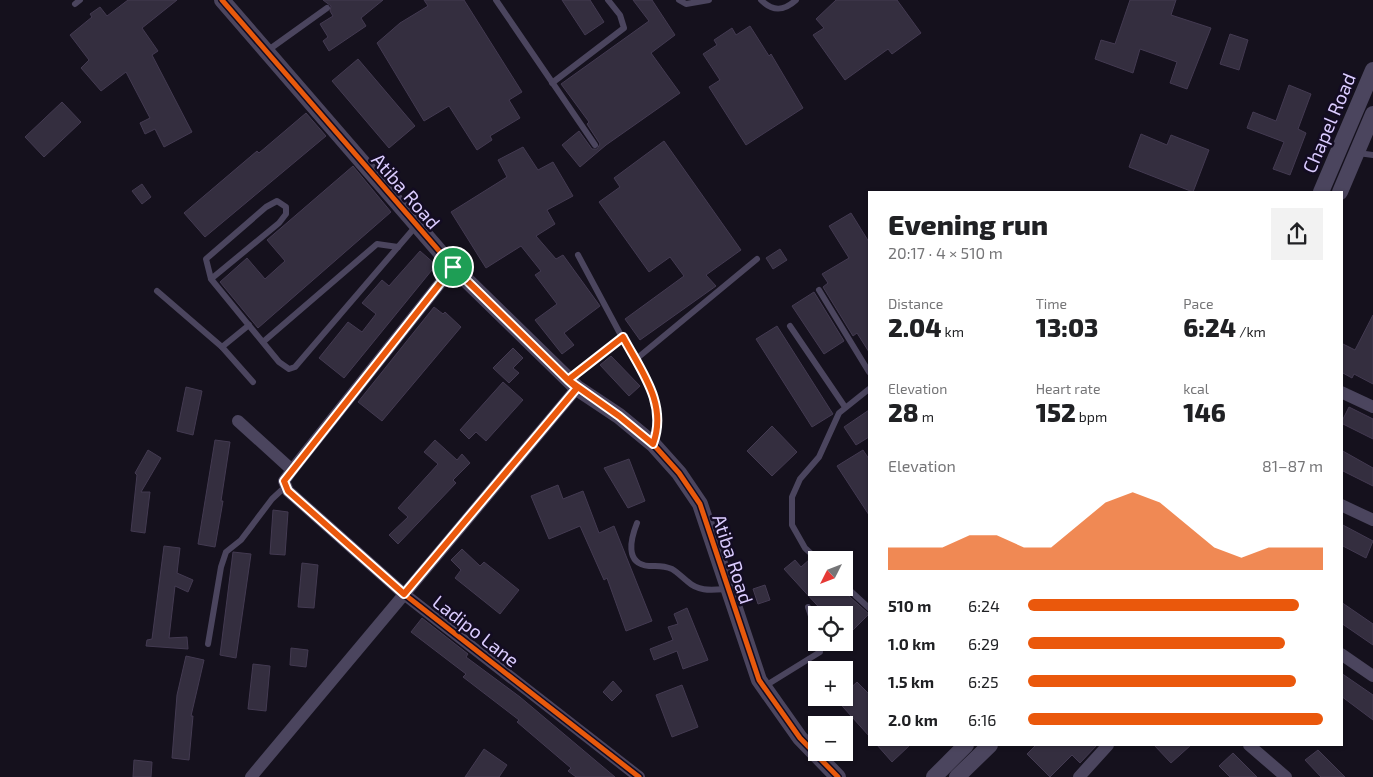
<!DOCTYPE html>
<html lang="en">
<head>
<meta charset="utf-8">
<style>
  body { margin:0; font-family:"Exo 2",sans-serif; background:#f2f2f2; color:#202124; height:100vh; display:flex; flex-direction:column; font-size:19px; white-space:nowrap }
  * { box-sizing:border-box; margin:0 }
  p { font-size:16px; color:#757577 }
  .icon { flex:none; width:28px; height:28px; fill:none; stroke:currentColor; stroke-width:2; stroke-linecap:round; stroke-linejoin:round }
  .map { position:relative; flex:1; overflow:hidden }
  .details { position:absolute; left:868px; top:191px; width:475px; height:555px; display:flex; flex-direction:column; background:#fff; border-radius:0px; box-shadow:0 1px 4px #0004 }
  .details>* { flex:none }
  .needle { width:32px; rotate:228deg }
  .fabs { position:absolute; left:808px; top:551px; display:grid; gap:10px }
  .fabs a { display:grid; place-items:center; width:45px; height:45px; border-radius:0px; background:#fff; box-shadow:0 1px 4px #0004; font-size:25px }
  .pin { position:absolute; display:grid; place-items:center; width:42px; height:42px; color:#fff; margin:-21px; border:2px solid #fff; border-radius:50%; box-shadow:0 1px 5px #0007 }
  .round { display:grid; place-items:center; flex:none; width:52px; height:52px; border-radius:0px; background:#f2f2f2 }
  .summary { display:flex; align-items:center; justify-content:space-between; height:85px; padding:0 20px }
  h1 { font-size:28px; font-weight:800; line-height:38px }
  .stats { display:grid; grid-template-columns:repeat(3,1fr); gap:8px; height:85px; padding:5px 20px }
  .stats div { display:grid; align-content:center }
  .stats b { font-size:25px; font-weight:800 }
  .stats small { font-size:14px; font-weight:400 }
  .stats p { font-size:14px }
  .chart { height:140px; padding:10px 20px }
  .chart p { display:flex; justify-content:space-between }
  .chart svg { width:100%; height:90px; margin-top:5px; fill:#ea580c; opacity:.7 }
  ul { padding:0 20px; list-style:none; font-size:16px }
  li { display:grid; grid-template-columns:80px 60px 1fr; align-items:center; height:38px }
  li i { height:12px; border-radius:6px; background:#ea580c }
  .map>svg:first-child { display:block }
  .building { fill:#342e3f; stroke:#433a51 }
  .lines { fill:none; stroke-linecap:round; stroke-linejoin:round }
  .service { stroke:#4b455e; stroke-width:6 }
  .minor { stroke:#4b455e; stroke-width:12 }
  .tertiary { stroke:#4b455e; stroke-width:16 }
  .cycleway-casing { stroke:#130c22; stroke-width:8 }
  .cycleway { stroke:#e8590c; stroke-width:5 }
  .route-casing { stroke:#fff; stroke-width:10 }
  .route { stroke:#ea580c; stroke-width:6 }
  .labels { text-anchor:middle; stroke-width:5; stroke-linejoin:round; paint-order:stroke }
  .street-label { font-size:19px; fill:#dbccff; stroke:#130c22 }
</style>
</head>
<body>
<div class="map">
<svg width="1373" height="777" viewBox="0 0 1373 777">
  <rect width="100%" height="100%" fill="#15111d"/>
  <g class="building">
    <polygon points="128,0 177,0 142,28 158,51 152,55 192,132 164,147 155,129 145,134 140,123 150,118 126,72 101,91 81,68 89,60 70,35 92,17 90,14 100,7 107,16"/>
    <polygon points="323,0 383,0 361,18 366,26 329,51 323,41 328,37 320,24 333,16 330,11 331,6"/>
    <polygon points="424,0 464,0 522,92 509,100 520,118 490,136 492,140 477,150 449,106 424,121 377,43 400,23 428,6"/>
    <polygon points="562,0 590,0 604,22 585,35"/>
    <polygon points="633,0 652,0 675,35 651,53 680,93 606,145 580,167 562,145 579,131 592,149 597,149 600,144 587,124 589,122 561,84 649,21"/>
    <polygon points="836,0 897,0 921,33 892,54 888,49 845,80 813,35 824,28 816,19"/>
    <polygon points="1130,0 1176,0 1171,15 1211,28 1187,89 1170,83 1177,62 1140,49 1133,73 1095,59 1101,40 1115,44"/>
    <polygon points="750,26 769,56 771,54 803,108 746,145 709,87 720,80 703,54 717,45 714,40 732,28 736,35"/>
    <polygon points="1230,34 1248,40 1239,70 1220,64"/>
    <polygon points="358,59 415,126 389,148 332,81"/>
    <polygon points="1289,85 1311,94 1298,129 1306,133 1290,175 1273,169 1284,142 1247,128 1253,112 1276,121"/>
    <polygon points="62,102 81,122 44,157 25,137"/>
    <polygon points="306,113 326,136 205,237 184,213 257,151 259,153"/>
    <polygon points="1141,134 1167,145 1171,135 1209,150 1193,192 1129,167"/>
    <polygon points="664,141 741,250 706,275 716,286 640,340 625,319 684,276 670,257 649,272 599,202 620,187 614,178"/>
    <polygon points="523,147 538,170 553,162 573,196 547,210 555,224 536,236 556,259 563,255 600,306 564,333 574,345 562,354 535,320 557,304 535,275 541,271 521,246 486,268 451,212 507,177 498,160"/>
    <polygon points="353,166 391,212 258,328 220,282 247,258 265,279 285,261 267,240"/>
    <polygon points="142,184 151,197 142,204 132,191"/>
    <polygon points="851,213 869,242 869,352 857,333 853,336 823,287 828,283 822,274 849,258 829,226"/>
    <polygon points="780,249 787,260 773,269 766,258"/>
    <polygon points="420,251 436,265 344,378 319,358 348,322 362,332 376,314 362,303 382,280 389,286"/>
    <polygon points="814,292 844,341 824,354 792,306"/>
    <polygon points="434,307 443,314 445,312 461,327 382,421 358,402"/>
    <polygon points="1373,315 1373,384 1354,374 1352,378 1341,372 1341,343 1355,350"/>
    <polygon points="777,326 833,414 812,427 756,339"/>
    <polygon points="513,348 523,358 513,368 519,373 509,383 493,368"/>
    <polygon points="611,356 640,386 629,396 600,365"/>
    <polygon points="503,382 523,400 486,441 476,432 469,439 460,430"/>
    <polygon points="186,387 202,391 193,435 177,431"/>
    <polygon points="1349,407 1373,419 1373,439 1341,423"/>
    <polygon points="869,410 869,437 856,445 844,427"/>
    <polygon points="772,426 797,452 772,476 747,451"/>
    <polygon points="215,440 230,442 221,501 223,501 215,547 198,544"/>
    <polygon points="435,440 457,460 462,454 470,463 453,480 456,483 398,544 389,535 408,517 398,508 438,464 424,452"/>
    <polygon points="148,450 161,458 141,492 150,492 145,533 131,531 137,475 135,473"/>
    <polygon points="863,450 869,459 869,515 837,466"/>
    <polygon points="1341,450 1373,468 1373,486 1341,470"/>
    <polygon points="629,459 645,501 628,508 604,468"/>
    <polygon points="558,485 563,499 583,491 599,533 614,526 652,621 626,631 607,578 604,580 580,526 549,539 531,496"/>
    <polygon points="273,510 288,512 285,555 270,554"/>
    <polygon points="1341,524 1373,541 1366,558 1341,545"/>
    <polygon points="164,546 180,548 177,573 193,580 188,592 175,586 169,638 187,637 188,649 146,646 147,640 152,639"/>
    <polygon points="462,549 480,566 484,562 519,590 500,614 455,578 461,570 451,560"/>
    <polygon points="233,552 251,554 236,658 220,655"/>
    <polygon points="810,559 816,565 816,588 840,588 869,614 844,639 844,615 826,615 784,569 795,560 801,567"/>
    <polygon points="302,563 318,565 314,608 298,607"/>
    <polygon points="765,585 770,600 758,604 753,589"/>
    <polygon points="1341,602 1373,624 1373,645 1341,623"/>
    <polygon points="687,608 708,660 683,669 677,651 654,660 650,649 673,640 668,627 678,624 674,614"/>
    <polygon points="422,618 468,654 466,657 520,697 615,777 576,777 568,771 571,768 517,722 519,720 463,677 466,674 411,632"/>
    <polygon points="291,648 308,650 306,667 290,665"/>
    <polygon points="186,656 204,660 191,716 193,716 189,760 172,758 177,695"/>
    <polygon points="253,664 270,666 266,711 248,709"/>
    <polygon points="1341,673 1373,695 1373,720 1341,696"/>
    <polygon points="613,681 622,691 612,701 603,692"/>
    <polygon points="857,682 869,694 869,736 835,698 844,698 844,694"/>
    <polygon points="682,685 698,727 672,737 656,695"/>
    <polygon points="877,745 910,745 892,762"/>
    <polygon points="1036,745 1097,745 1080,763 1072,755 1050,777 1027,754"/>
    <polygon points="1154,745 1191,745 1171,763"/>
    <polygon points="484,749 507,765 499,777 465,777"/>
    <polygon points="1318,750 1345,777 1321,777 1305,760"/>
    <polygon points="1233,753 1257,777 1230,777 1219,766"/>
    <polygon points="134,760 152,762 151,777 133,777"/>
  </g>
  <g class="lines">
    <g class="service">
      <polyline points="496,0 595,145"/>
      <polyline points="679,0 686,4 709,0"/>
      <path d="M761,0C773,12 784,11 796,0"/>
      <polyline points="75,4 80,0"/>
      <polyline points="267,51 327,8"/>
      <polyline points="552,83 624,28 620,15 608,0"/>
      <polyline points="1358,153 1373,155"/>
      <path d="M578,255L654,397C659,414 660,426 654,443"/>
      <polyline points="211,279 279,223 286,214 286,207 277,201 266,207 206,259 211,279 279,362 289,369 295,367 416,226"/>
      <polyline points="819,290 869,372"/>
      <polyline points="157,291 222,347 249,325"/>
      <polyline points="790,326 845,407"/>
      <polyline points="263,342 377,244 398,247"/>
      <polyline points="222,347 253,382"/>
      <polyline points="635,360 757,259"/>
      <polyline points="569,379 623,337"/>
      <path d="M637,523C631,538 624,564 649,566C658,566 663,565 672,569C677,572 682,577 687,581C699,592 711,590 727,589"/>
      <polyline points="818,560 805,548 792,525 792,497 800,479 819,457 839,413 869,389"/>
      <polyline points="844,585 869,608"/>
      <polyline points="808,607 816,631"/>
      <polyline points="208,644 221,567 226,552 241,540 272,499 286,486"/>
      <polyline points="765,686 820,652 820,642"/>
    </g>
    <g class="minor">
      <polyline points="453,267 292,470 284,481 288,491 404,594 639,777"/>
      <polyline points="1341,392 1373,407"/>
      <polyline points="238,421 292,470"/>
      <polyline points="1341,505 1373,520"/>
      <polyline points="1341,654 1373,676"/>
      <polyline points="1249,745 1286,777"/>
      <polyline points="251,777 577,388"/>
      <polyline points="1079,777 1108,745"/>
    </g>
    <g class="tertiary">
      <polyline points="222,0 453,267 577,388 619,416 653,444 679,473 700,504 759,680 800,738 838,777"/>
      <polyline points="1321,192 1373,70"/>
      <polyline points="1340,192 1373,114"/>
      <polyline points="934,777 966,745"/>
      <polyline points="957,777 990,745"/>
    </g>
    <defs>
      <g id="cycleway">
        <polyline points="222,0 453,267 577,388 619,416 653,444 679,473 700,504 759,680 800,738 838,777"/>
        <polyline points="453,267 292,470 284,481 288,491 404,594 639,777"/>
      </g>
    </defs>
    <use href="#cycleway" class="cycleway-casing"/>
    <use href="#cycleway" class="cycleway"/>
  </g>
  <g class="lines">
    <defs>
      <path id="route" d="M453,267L284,481L288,491L404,594L577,388L568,380L623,337C641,371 668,404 653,444L619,416L568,380L453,267"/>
    </defs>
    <use href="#route" class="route-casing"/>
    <use href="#route" class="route"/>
  </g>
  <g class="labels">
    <g class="street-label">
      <text transform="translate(1329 123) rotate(-67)" y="7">Chapel Road</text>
      <text transform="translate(406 191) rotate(49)" y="7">Atiba Road</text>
      <text transform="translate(733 559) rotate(72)" y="7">Atiba Road</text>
      <text transform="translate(476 631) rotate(38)" y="7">Ladipo Lane</text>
    </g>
  </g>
</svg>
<div class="fabs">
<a><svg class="needle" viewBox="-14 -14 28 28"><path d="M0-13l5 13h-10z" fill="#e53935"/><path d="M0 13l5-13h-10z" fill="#757577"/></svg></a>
<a><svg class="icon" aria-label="locate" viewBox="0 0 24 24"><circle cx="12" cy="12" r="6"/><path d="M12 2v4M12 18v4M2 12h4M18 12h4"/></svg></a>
<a>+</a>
<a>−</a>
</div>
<div class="pin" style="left:453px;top:267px;background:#1e9e55"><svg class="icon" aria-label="arrive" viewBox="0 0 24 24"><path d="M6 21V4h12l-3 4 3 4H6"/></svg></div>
<section class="details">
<div class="summary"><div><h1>Evening run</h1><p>20:17 · 4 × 510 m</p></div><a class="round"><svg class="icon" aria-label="share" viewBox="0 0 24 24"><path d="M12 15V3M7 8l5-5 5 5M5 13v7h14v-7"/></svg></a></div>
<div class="stats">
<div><p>Distance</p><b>2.04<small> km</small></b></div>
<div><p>Time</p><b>13:03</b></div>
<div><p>Pace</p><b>6:24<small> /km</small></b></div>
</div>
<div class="stats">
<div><p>Elevation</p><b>28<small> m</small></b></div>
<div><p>Heart rate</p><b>152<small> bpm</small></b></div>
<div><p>kcal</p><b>146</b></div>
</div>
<div class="chart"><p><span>Elevation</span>81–87 m</p>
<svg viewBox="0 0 160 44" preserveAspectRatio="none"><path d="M0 44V33L10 33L20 33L30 27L40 27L50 33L60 33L70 22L80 11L90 6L100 11L110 22L120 33L130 38L140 33L150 33L160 33V44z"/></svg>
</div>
<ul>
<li><b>510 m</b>6:24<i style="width:92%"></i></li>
<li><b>1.0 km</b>6:29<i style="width:87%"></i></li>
<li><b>1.5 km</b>6:25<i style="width:91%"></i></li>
<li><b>2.0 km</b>6:16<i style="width:100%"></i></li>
</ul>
</section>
</div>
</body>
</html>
